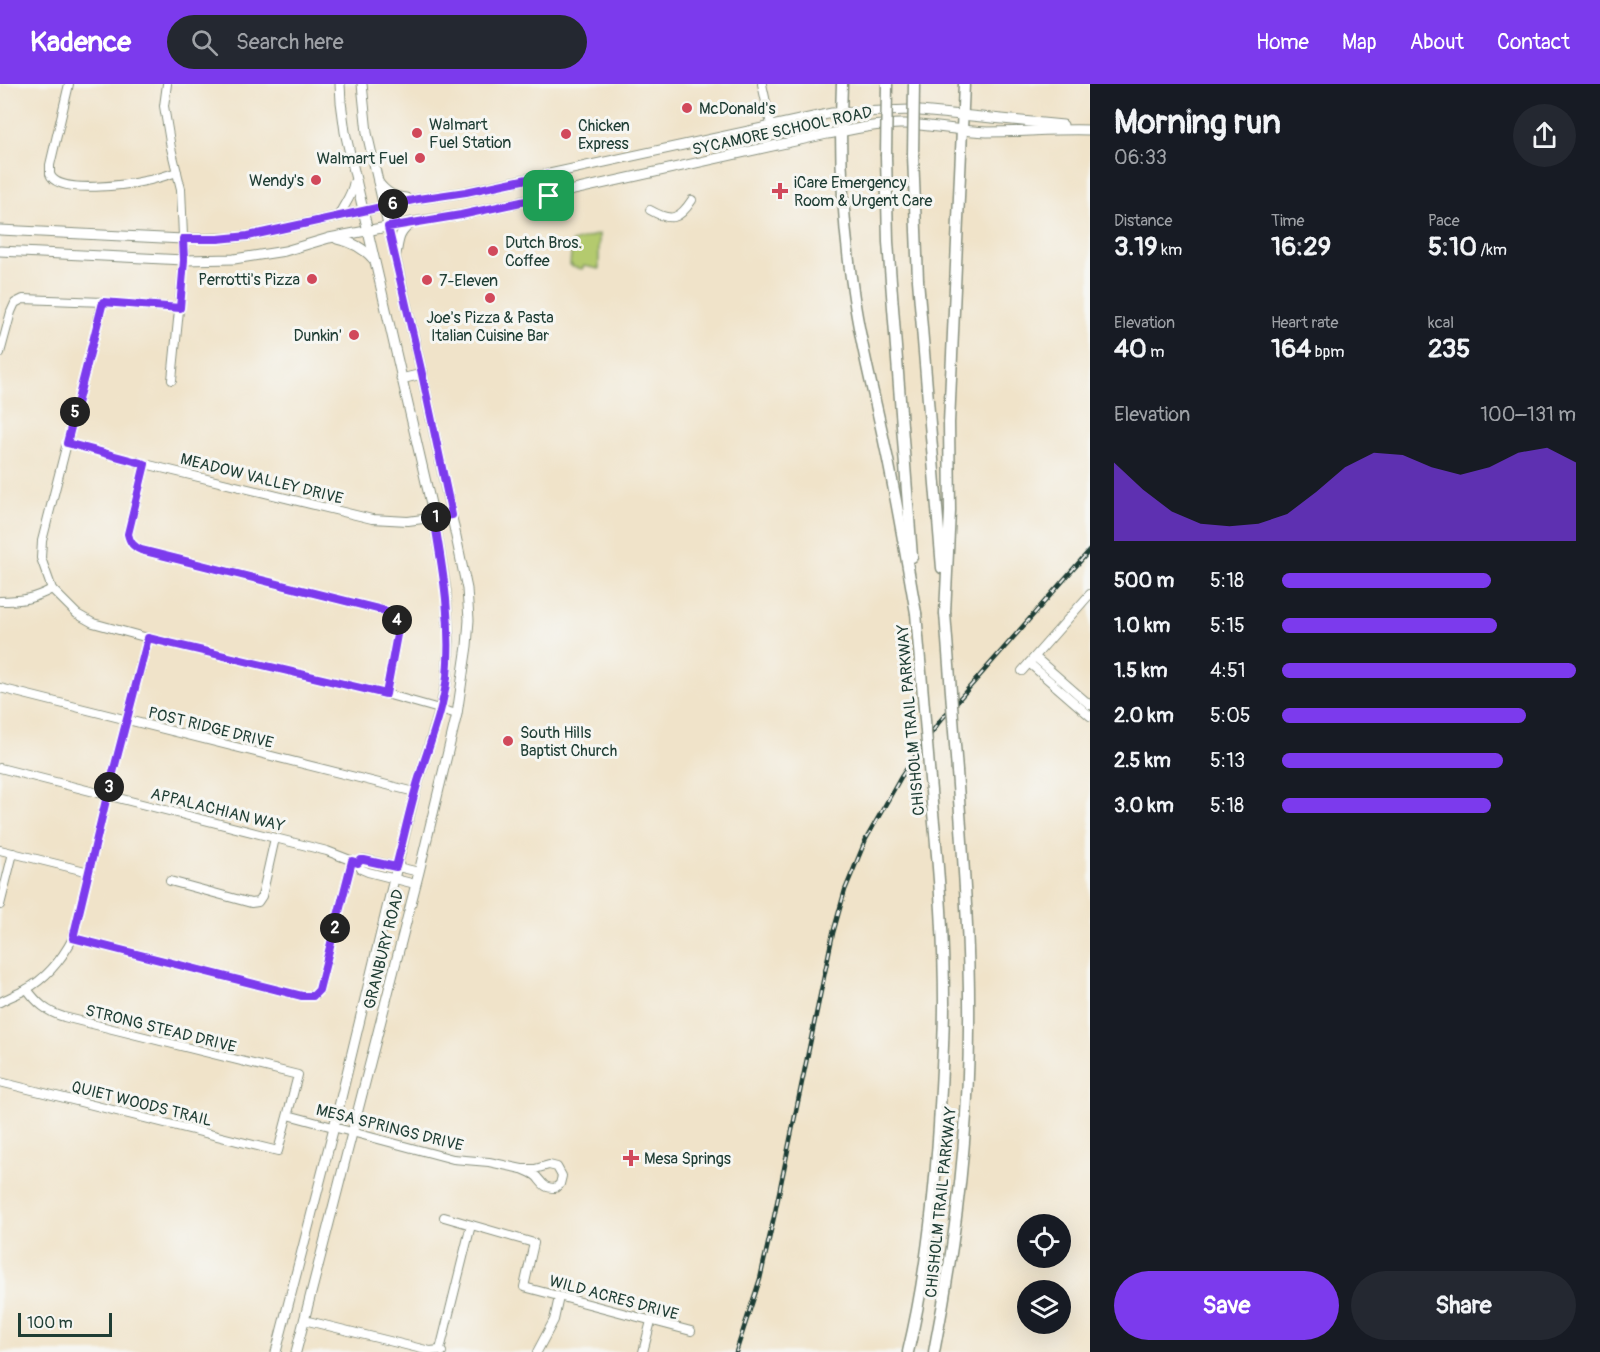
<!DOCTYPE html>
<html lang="en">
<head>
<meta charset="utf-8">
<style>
  body { margin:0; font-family:Pangolin,sans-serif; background:#242831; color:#f1f3f6; height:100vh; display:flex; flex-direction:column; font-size:22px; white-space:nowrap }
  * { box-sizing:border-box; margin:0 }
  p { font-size:20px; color:#9ea1a6 }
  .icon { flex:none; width:33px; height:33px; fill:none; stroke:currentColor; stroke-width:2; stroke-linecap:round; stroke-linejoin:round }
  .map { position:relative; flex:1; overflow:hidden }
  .panel { display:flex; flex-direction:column; background:#171b24; width:510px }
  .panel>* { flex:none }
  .buttons { position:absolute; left:1017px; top:1130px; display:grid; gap:12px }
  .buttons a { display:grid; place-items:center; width:54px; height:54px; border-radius:50%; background:#171b24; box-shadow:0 6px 24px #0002; font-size:30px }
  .scale { position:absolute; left:18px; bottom:15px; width:94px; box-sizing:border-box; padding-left:6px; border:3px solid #1f3d34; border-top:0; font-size:16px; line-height:21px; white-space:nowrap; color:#1f3d34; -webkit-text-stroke:4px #f6f6f2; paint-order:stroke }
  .pin { position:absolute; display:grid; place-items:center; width:51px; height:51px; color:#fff; margin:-26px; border-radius:12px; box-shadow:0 3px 9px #0006 }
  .km { position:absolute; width:30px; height:30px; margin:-15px; border-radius:50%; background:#222; color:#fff; font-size:16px; line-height:30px; text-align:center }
  .round { display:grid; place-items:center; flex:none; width:63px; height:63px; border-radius:32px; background:#242831 }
  .headline { display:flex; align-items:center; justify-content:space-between; height:102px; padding:0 24px }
  h1 { font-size:33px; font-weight:700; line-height:45px }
  .metrics { display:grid; grid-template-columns:repeat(3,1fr); gap:9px; height:102px; padding:6px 24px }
  .metrics div { display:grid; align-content:center }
  .metrics b { font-size:26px; font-weight:700 }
  .metrics small { font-size:16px; font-weight:400 }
  .metrics p { font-size:16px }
  .chart { height:168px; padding:12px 24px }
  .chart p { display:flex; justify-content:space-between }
  .chart svg { width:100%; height:108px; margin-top:6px; fill:#7c3aed; opacity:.7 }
  .action { display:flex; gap:12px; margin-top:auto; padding:12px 24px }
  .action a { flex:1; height:69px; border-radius:36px; background:#7c3aed; color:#fff; font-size:24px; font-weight:700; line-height:69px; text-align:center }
  .action a+a { background:#242831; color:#f1f3f6 }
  ul { padding:0 24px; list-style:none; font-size:20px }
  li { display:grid; grid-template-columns:96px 72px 1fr; align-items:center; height:45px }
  li i { height:15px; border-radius:8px; background:#7c3aed }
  header { display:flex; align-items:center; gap:36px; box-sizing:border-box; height:84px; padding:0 30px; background:#7c3aed; color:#fff }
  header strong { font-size:28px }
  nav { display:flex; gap:33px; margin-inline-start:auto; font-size:21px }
  .search { width:420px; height:54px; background:#242831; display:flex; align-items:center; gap:15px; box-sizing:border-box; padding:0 21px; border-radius:33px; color:#9ea1a6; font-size:22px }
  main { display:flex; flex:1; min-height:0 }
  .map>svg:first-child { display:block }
  .green { fill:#b4ca6e; stroke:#6a8451; stroke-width:1.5 }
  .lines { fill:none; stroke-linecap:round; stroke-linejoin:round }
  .minor-casing { stroke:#88907e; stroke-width:10 }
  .major-casing { stroke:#88907e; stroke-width:11 }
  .highway-casing { stroke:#88907e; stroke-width:13 }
  .minor { stroke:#fff; stroke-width:8 }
  .major { stroke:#fff; stroke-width:9 }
  .highway { stroke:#fff; stroke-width:10 }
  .rail-casing { stroke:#1f3d34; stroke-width:4.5 }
  .rail { stroke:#f6f6f2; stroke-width:2; stroke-dasharray:7; stroke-linecap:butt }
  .highway-bridge-casing { stroke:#88907e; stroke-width:13; stroke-linecap:butt }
  .highway-bridge { stroke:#fff; stroke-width:10 }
  .route-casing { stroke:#fff; stroke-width:12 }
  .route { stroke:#7c3aed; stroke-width:8 }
  .poi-dot { fill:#d1495b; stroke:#f6f6f2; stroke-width:2 }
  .labels { text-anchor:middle; stroke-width:6; stroke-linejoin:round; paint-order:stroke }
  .poi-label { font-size:16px; fill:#1f3d34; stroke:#f6f6f2; text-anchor:start }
  .street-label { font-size:16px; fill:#1f3d34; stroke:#f6f6f2 }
</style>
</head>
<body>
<header>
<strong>Kadence</strong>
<div class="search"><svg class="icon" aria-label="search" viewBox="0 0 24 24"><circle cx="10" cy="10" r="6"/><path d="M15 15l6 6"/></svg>Search here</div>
<nav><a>Home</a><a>Map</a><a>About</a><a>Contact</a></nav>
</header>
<main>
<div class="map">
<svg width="1090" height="1268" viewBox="0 0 1090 1268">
  <rect width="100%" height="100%" fill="#f6f6f2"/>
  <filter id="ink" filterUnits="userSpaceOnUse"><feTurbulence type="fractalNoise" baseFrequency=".0167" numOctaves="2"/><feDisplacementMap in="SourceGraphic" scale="12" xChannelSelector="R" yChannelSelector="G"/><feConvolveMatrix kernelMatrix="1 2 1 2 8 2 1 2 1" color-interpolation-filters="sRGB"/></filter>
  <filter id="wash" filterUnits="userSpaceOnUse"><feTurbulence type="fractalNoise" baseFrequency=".008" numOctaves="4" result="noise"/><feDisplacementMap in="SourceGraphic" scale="24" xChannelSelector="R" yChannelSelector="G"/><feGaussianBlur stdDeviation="1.35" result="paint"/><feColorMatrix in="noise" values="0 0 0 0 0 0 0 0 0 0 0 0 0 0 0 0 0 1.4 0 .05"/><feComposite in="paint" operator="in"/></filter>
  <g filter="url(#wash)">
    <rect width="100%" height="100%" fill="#f0e3c9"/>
    <polygon class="green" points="599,150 599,185 584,182 582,185 572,183 572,181 570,181 572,158"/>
  </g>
  <g filter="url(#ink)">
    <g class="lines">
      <defs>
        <g id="minor">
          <path d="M69,0L50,81C50,81 50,89 50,90C57,112 132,100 150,96C159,94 168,91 177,88"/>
          <polyline points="167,0 164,22 171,64 181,105 184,176 172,296"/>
          <polyline points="762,0 771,41"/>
          <path d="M650,126C671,138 679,136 692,116"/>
          <polyline points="103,218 42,457 41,474 52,505 77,530 93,539 148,554 386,610 457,630"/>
          <polyline points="0,269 11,228 15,219 23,215 103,218 180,224"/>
          <polyline points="67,359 145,380 372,435 408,437 452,431"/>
          <path d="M145,380L128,450C130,459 133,462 141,466L390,528L397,533L399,540L386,610"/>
          <path d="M0,517C21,517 33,515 52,505"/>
          <polyline points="1035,573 1090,621"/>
          <polyline points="1029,579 1090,632"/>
          <polyline points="1022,587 1090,510"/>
          <polyline points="0,604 415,708"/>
          <polyline points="0,684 275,754 327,767 358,779 361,776 364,775 419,788"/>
          <polyline points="0,766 89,788"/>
          <polyline points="358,779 361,785 368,788 415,800"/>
          <polyline points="170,797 251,819 258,818 262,812 275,754"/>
          <polyline points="0,821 13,769"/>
          <polyline points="73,854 302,912 313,912 319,906 321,898 352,777"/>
          <path d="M0,918C8,914 17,910 25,906C47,894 62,875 73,854L107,712L148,554"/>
          <path d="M0,998L278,1067L298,991L64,933C47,928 37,919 27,905"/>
          <polyline points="288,1031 453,1075 489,1078 522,1085"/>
          <path d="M549,1081L557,1083L562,1092L560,1100L555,1104C544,1104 543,1100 537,1093C533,1089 527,1087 522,1085H535Z"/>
          <polyline points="444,1133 534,1159 524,1203 691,1247"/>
          <polyline points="304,1236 430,1267 440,1266"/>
          <polyline points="442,1268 440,1266 471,1141"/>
          <polyline points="537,1268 554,1236 559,1213"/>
          <polyline points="643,1268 651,1237"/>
        </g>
        <g id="major">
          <polyline points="546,91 549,112"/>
          <path d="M378,98C386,109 394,113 406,114"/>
          <path d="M339,132C344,120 352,112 354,99"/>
          <polyline points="0,146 183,155 230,154 248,152 418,115 466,108 832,29 910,26 1063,41"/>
          <path d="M337,155C353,158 364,164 374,176"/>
          <path d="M0,167L184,176L234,175L285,167L329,154L413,138L461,131L827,50C853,46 878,39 905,40C932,41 960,47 987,48C1021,48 1055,45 1089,46"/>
          <path d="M396,170C399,155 398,150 410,140"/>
          <polyline points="401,295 422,290"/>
          <polyline points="276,1268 334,1043 415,708 440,626 447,595 449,557 446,507 434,433 345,48 341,18 340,0"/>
          <polyline points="296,1268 419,788 457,630 467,562 469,536 467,505 422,290 367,49 362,0"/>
        </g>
        <g id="highway">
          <path d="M842,0C839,71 843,144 854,214C861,264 875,313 885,362C897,417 906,473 916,529"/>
          <polyline points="913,71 918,196 942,484"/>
          <polyline points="886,72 888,158 912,473"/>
          <polyline points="945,529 950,427 949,339 964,0"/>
          <path d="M908,1268C926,1194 934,1118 939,1042C941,1001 944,960 944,919C944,852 939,785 932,719"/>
          <path d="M934,1268C955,1161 969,1051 969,942C970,857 963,772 957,687"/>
        </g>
      </defs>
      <use href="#minor" class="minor-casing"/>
      <use href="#major" class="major-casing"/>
      <use href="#highway" class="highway-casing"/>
      <use href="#minor" class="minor"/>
      <use href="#major" class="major"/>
      <use href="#highway" class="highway"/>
      <defs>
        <polyline id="rail" points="736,1268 760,1195 774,1133 833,849 845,806 866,755 901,693 939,638 1090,466"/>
      </defs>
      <use href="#rail" class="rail-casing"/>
      <use href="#rail" class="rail"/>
      <defs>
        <g id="highway-bridge">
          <polyline points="913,71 914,0"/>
          <polyline points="886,72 887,0"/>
          <polyline points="916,529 932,719"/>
          <polyline points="945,529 957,687"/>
        </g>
      </defs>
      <use href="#highway-bridge" class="highway-bridge-casing"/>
      <use href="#highway-bridge" class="highway-bridge"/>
    </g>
  </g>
  <g class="lines" filter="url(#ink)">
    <defs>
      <path id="route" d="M546,91L549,112L461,131L388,143L422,290L452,431L434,434C443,487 452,538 447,593C443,627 429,661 419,694C410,723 404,753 396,783L364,776H361L358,779L352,777L321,898L319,906L313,912H302L73,854L107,712L148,554L386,610L399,540L396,534L390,528L141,466C133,462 130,459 128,450L145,380L67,359L103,218L180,224L184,176L183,155H218L248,152L418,115L466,108Z"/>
    </defs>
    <use href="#route" class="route-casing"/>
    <use href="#route" class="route"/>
  </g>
  <g class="poi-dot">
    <circle cx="687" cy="24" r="6"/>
    <circle cx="417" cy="49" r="6"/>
    <circle cx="566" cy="50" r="6"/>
    <circle cx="420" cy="74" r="6"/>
    <circle cx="316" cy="96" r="6"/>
    <path d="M777 98h6v6h6v6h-6v6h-6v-6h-6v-6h6z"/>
    <circle cx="493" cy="167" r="6"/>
    <circle cx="312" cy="195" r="6"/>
    <circle cx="427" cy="196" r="6"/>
    <circle cx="490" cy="214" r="6"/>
    <circle cx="354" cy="251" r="6"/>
    <circle cx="508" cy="657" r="6"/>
    <path d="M628 1065h6v6h6v6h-6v6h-6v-6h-6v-6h6z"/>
  </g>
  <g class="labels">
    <g class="poi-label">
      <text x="699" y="30">McDonald's</text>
      <text x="429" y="46">Walmart<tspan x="429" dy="18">Fuel Station</tspan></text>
      <text x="578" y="47">Chicken<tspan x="578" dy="18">Express</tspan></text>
      <text x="408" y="80" text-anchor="end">Walmart Fuel</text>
      <text x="304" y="102" text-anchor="end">Wendy's</text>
      <text x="794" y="104">iCare Emergency<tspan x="794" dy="18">Room &amp; Urgent Care</tspan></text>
      <text x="505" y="164">Dutch Bros.<tspan x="505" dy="18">Coffee</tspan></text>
      <text x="300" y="201" text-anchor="end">Perrotti's Pizza</text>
      <text x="439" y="202">7-Eleven</text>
      <text x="490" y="239" text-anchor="middle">Joe's Pizza &amp; Pasta<tspan x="490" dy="18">Italian Cuisine Bar</tspan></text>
      <text x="342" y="257" text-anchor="end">Dunkin'</text>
      <text x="520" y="654">South Hills<tspan x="520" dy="18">Baptist Church</tspan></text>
      <text x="644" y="1080">Mesa Springs</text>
    </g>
    <g class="street-label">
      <text transform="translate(782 46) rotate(-12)" y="6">SYCAMORE SCHOOL ROAD</text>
      <text transform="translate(262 394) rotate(14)" y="6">MEADOW VALLEY DRIVE</text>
      <text transform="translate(910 636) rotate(-95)" y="6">CHISHOLM TRAIL PARKWAY</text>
      <text transform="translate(211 643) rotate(14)" y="6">POST RIDGE DRIVE</text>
      <text transform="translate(218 725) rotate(14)" y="6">APPALACHIAN WAY</text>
      <text transform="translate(383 865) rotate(-76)" y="6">GRANBURY ROAD</text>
      <text transform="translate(161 944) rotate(14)" y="6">STRONG STEAD DRIVE</text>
      <text transform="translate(142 1019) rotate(14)" y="6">QUIET WOODS TRAIL</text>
      <text transform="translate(390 1043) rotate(14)" y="6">MESA SPRINGS DRIVE</text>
      <text transform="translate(940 1118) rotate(-84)" y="6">CHISHOLM TRAIL PARKWAY</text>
      <text transform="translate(614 1213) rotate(15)" y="6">WILD ACRES DRIVE</text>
    </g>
  </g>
</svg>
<div class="buttons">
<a><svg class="icon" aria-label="locate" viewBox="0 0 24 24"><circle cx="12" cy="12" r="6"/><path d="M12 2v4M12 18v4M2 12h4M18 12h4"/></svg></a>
<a><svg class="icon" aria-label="layers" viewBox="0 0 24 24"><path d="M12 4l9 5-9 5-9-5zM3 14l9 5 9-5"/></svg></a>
</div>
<div class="scale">100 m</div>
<div class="pin" style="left:549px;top:112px;background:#1e9e55"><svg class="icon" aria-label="arrive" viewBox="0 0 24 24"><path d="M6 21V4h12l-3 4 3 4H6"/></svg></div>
<b class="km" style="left:436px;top:433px">1</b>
<b class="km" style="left:335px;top:844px">2</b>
<b class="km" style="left:109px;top:703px">3</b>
<b class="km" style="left:397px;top:536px">4</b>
<b class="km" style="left:75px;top:328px">5</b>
<b class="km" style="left:393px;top:120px">6</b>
</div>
<section class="panel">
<div class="headline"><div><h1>Morning run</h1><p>06:33</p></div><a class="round"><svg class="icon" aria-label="share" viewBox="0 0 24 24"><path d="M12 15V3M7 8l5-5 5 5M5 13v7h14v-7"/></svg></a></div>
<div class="metrics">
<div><p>Distance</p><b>3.19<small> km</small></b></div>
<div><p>Time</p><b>16:29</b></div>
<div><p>Pace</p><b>5:10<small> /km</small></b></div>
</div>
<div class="metrics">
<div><p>Elevation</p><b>40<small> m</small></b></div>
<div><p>Heart rate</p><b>164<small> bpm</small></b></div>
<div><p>kcal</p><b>235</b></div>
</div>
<div class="chart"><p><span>Elevation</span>100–131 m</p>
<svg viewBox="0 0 160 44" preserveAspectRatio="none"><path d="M0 44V12L10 23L20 32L30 37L40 38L50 37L60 33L70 24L80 14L90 8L100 9L110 14L120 17L130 14L140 8L150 6L160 12V44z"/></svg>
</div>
<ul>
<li><b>500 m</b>5:18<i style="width:71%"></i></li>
<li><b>1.0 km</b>5:15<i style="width:73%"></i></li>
<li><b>1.5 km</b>4:51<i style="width:100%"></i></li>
<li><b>2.0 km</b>5:05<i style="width:83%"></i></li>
<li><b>2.5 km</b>5:13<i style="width:75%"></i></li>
<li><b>3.0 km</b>5:18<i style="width:71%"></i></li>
</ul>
<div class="action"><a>Save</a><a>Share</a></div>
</section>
</main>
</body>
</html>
